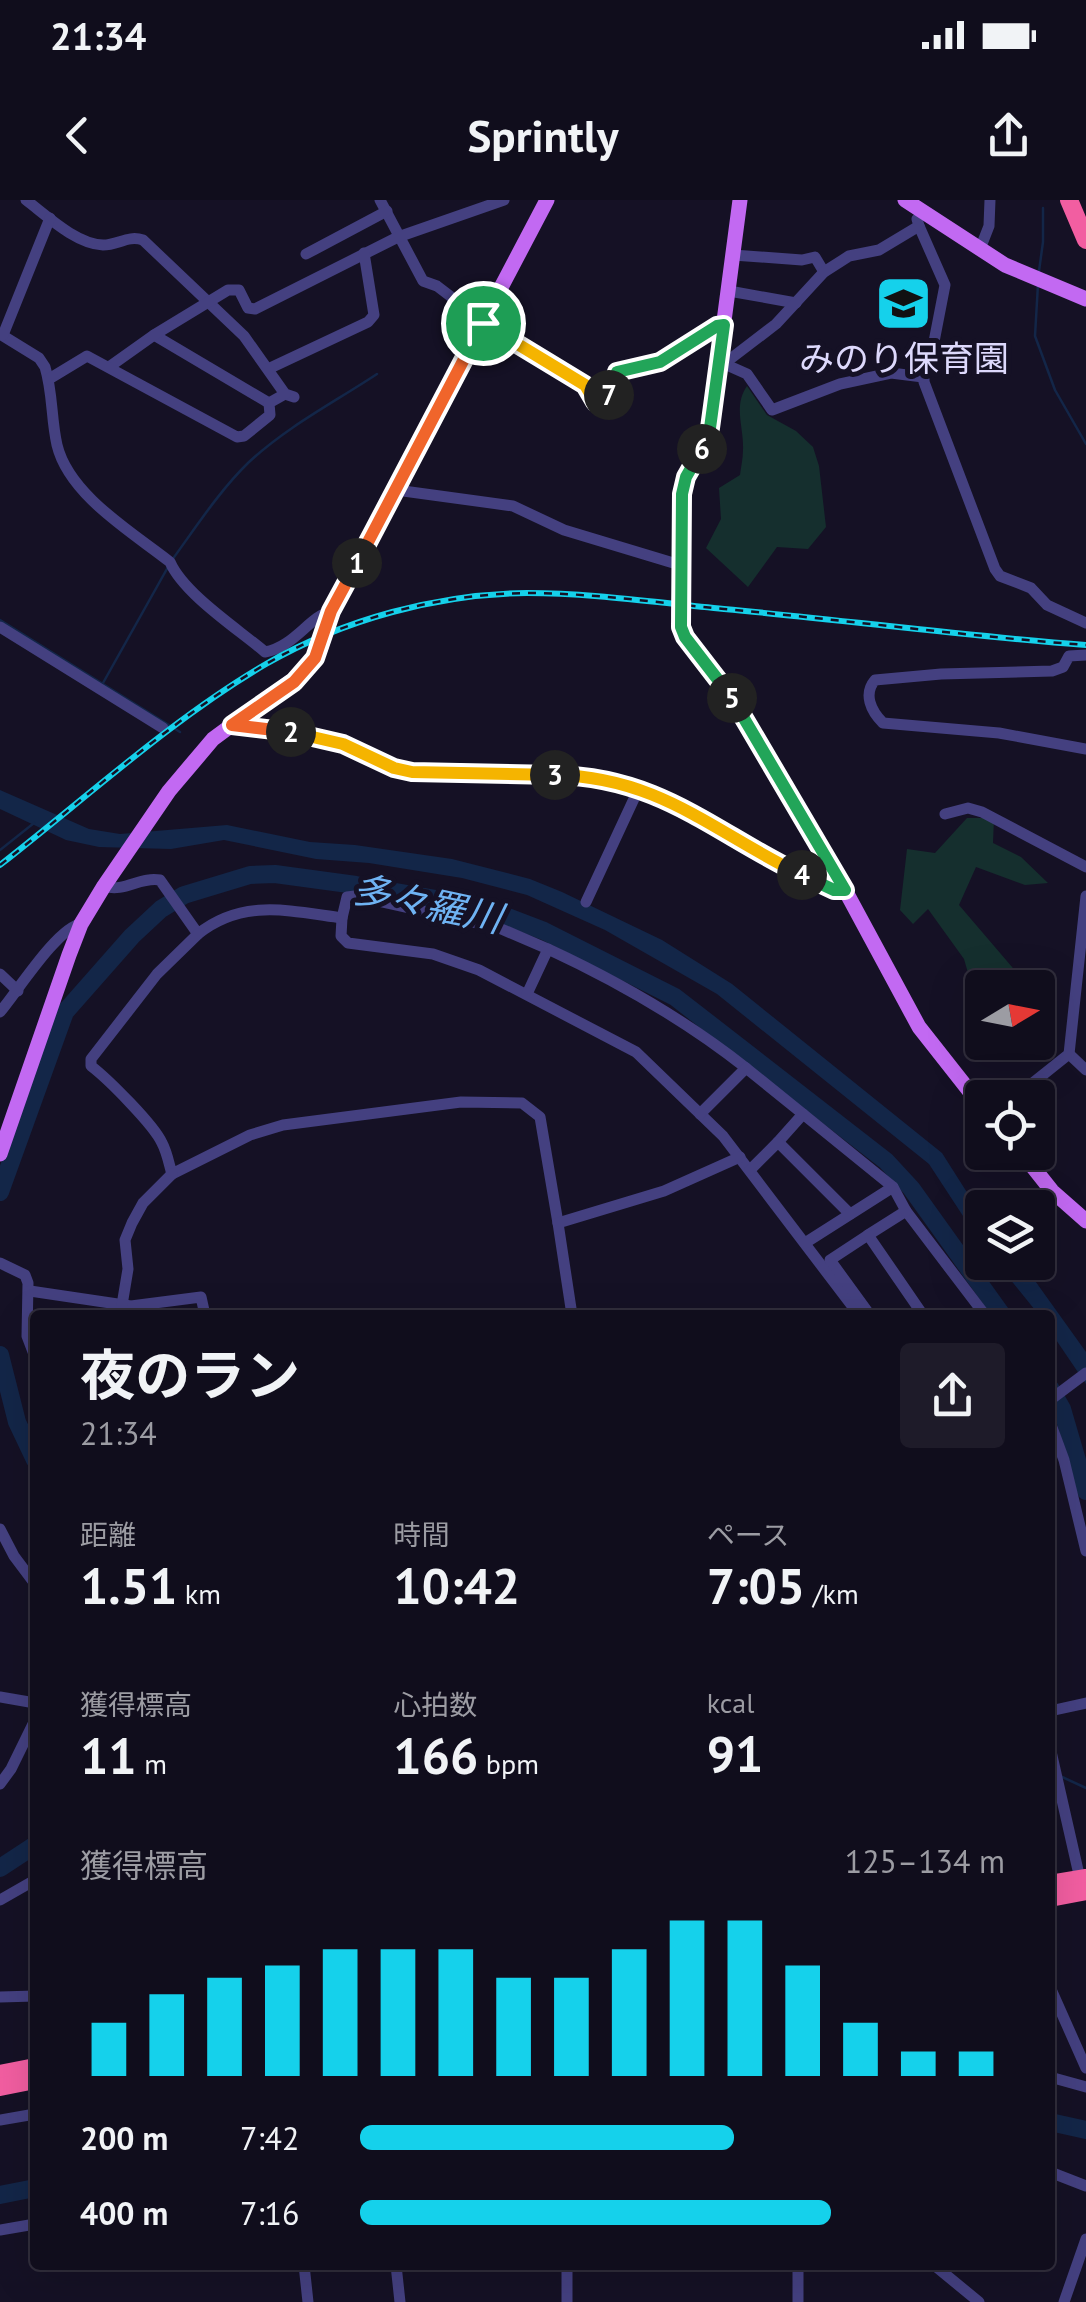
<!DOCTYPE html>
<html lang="ja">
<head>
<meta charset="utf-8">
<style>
  body { margin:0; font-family:"PT Sans","Noto Sans JP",sans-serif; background:#1e1b29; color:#f1f3f6; height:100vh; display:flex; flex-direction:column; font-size:38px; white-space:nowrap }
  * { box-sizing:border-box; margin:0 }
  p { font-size:32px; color:#9c9ca3 }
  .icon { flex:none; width:55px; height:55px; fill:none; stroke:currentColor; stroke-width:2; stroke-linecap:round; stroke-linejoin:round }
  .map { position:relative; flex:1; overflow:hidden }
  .details { position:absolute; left:30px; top:1110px; width:1025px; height:960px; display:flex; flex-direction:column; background:#100d1c; border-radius:10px; box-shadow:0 10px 40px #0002,0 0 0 2px #302d3b }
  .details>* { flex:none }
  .needle { width:65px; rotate:80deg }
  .tools { position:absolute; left:965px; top:770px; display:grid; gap:20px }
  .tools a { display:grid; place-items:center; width:90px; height:90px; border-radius:10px; background:#100d1c; box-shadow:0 10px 40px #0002,0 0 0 2px #302d3b; font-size:50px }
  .pin { position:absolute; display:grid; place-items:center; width:85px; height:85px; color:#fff; margin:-42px; border:5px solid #fff; border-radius:50%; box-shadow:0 2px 10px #0007 }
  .km { position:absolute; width:50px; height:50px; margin:-25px; border-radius:50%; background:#222; color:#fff; font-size:28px; line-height:50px; text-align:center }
  .round { display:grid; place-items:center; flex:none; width:105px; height:105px; border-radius:10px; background:#1e1b29 }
  .summary { display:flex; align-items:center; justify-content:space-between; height:170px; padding:0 50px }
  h1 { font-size:55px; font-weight:700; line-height:75px }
  .figures { display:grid; grid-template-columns:repeat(3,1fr); gap:15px; height:170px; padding:10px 50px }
  .figures div { display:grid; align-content:center }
  .figures b { font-size:50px; font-weight:700 }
  .figures small { font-size:28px; font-weight:400 }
  .figures p { font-size:28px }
  .chart { height:280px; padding:20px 50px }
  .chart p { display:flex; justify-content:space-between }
  .chart svg { width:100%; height:180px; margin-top:10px; stroke:#15d1eb; stroke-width:6 }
  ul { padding:0 50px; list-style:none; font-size:32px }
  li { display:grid; grid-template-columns:160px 120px 1fr; align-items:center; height:75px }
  li i { height:25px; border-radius:12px; background:#15d1eb }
  .status { display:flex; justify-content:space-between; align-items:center; height:70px; padding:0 50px; background:#100d1c; direction:ltr }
  .status svg { height:28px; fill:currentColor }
  header { display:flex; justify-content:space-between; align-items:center; height:130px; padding:0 50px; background:#100d1c; font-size:45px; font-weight:700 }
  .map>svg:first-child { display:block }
  .green { fill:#152f2e }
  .water { fill:#132648 }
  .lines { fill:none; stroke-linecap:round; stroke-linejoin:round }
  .stream { stroke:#132648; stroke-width:2.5 }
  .river { stroke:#132648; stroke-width:18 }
  .minor { stroke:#444080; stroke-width:11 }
  .major { stroke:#c269f2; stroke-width:15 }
  .highway { stroke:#f25ea1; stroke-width:18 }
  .rail-casing { stroke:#15d1eb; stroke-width:6 }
  .rail { stroke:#151125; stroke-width:2.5; stroke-dasharray:8; stroke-linecap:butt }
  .split-1-casing { stroke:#fff; stroke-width:20 }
  .split-2-casing { stroke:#fff; stroke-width:20 }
  .split-3-casing { stroke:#fff; stroke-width:20 }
  .split-4-casing { stroke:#fff; stroke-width:20 }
  .split-5-casing { stroke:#fff; stroke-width:20 }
  .split-6-casing { stroke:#fff; stroke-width:20 }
  .split-7-casing { stroke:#fff; stroke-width:20 }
  .split-8-casing { stroke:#fff; stroke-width:20 }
  .split-1 { stroke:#f0652b; stroke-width:12 }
  .split-2 { stroke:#f0652b; stroke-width:12 }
  .split-3 { stroke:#f5b400; stroke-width:12 }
  .split-4 { stroke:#f5b400; stroke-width:12 }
  .split-5 { stroke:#22a559; stroke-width:12 }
  .split-6 { stroke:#22a559; stroke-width:12 }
  .split-7 { stroke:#22a559; stroke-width:12 }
  .split-8 { stroke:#f5b400; stroke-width:12 }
  .labels { text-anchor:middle; stroke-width:10; stroke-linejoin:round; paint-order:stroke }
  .poi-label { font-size:35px; fill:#ddd9fc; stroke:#151125 }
  .water-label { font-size:38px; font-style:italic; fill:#6fb3f3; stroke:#151125 }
</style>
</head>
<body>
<div class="status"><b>21:34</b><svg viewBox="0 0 49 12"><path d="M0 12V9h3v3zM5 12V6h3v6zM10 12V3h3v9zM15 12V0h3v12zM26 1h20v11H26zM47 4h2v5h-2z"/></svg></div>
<header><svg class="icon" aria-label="back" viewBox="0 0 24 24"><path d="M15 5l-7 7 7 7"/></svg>Sprintly<svg class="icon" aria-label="share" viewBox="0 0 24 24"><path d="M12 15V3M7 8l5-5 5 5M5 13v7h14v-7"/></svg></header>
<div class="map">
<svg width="1086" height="2102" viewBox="0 0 1086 2102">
  <rect width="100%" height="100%" fill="#151125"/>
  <g class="green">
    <path d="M747,186L767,215L796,231L813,247L819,266L826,327L808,349L777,347L748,387L706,348L721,319L719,288L740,275C741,267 743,258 743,250C744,227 733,206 747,186Z"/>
    <polygon points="967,618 994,618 993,643 1021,657 1048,683 1025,685 976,667 959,705 1029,787 982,788 982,842 1037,842 1028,853 1003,846 983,858 968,806 973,790 964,759 928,709 913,724 900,710 907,649 935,653"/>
  </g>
  <g class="water">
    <polygon points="0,590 89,629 120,634 227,625 310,642 355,645 452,659 530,679 562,692 662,740 732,784 942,953 982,1016 982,1045 929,964 717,794 605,730 527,695 462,678 369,663 316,659 224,640 171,649 99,647 66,640 0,609"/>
    <polygon points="997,1063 1023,1064 1086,1152 1086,1184 1050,1131 1050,1115 1039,1115"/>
  </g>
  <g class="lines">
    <g class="stream">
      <polyline points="1039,71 1043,42 1043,8"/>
      <polyline points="1038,84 1035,136 1055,190 1086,244"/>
      <path d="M172,360C196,327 220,290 249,262C288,226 333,203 377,174"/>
      <polyline points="0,420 180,532"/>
      <polyline points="103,483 168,367"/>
      <polyline points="0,650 34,623"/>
      <polyline points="1060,1576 1086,1588"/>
    </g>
    <g class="river">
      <polyline points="0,992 65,812 132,736 161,709 184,695 250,675 275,674 356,685 436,699 495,712 544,731 675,797 886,961 911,988 1002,1115"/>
      <polyline points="0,1155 17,1222 35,1260"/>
      <polyline points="1050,1188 1062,1209 1086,1291"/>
      <polyline points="0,1668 35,1645"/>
      <polyline points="1050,1922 1086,1930"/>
      <polyline points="0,1995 35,1988"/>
    </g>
    <g class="minor">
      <path d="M26,0C47,16 76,44 103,45C118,45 128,35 143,40L244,136L285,194L294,197"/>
      <polyline points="380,0 423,81 437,86 501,135 585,185 595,202 609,195 617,172 660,162 717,126 724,125"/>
      <polyline points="919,26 945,85 932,152 924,170 924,182 995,369 1000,376 1031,388 1047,405 1086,423"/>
      <polyline points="980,49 989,26 990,0"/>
      <polyline points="306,54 387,11"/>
      <polyline points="733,55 802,60 815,57 824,72"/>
      <polyline points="729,91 796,103"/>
      <path d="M0,134L39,158L45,167C53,193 51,219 57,245C69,295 132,332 170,362C184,394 238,429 265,452C294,447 309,417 331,411"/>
      <polyline points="3,135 50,18"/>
      <polyline points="154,135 269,203"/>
      <polyline points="720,162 747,174 772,210 840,184 891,173 923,177"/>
      <polyline points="725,163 776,124 824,72 849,56 879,50 919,26 917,19"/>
      <polyline points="109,167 154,135 228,90 239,90 248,108 255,109 398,37 504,0"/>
      <polyline points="268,169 368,122 374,115 364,53"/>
      <polyline points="49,179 87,156 237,237 244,236 270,215 269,203 285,194"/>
      <polyline points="396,290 513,306 564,330 680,365"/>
      <polyline points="0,427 163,528"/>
      <path d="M1086,455L1069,456L1063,467L1052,471L941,474L875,480C863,494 871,511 883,523L999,533L1086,549"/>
      <polyline points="232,525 323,537 413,572 593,575 639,588 696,613 759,654 834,690 845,690"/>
      <polyline points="945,614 968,608 982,612 1086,667"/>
      <path d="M104,686C124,693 141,676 160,680L198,734C243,698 290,711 342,718L341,736L348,743L433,754L479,770L636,852L723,936L859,1115"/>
      <polyline points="586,702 639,588"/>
      <polyline points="342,718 347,697 355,696 499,728 548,749"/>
      <path d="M198,734L157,774L91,859V866C108,879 154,925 162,943C167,952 169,964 172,974L250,935L283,925L461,902L522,903L540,917L558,1023"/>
      <polyline points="0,774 18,791"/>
      <path d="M527,794L548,749C619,782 684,819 746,868"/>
      <path d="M0,812C17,792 58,727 81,724"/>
      <polyline points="1069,854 1086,870"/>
      <polyline points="1014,898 1069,854 1086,696"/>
      <polyline points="700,914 746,868 803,914"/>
      <polyline points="778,942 803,914 893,987"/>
      <polyline points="750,970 778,942 850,1014"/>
      <polyline points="868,1035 906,1011 985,1115"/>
      <polyline points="805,1043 893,987 906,1011"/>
      <polyline points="0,1063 25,1075 28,1083 27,1136 35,1157"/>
      <polyline points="30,1091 131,1106 201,1097 205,1115"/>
      <polyline points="122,1105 128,1069 125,1040 132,1023 143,1003 172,974"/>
      <polyline points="572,1115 558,1023 664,991 740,957"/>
      <polyline points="870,1115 830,1060 868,1035 923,1115"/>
      <polyline points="1050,1200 1086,1173"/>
      <polyline points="1050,1222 1064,1260 1086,1351"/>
      <polyline points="0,1329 14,1356 35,1384"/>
      <polyline points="0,1497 35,1503"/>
      <polyline points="1050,1511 1086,1503"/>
      <polyline points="1050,1547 1080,1679"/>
      <polyline points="0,1584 11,1569 35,1520"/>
      <polyline points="0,1700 35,1680"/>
      <polyline points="1050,1787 1086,1868"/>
      <polyline points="0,1797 35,1796"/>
      <polyline points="1050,1877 1086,1887"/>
      <polyline points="0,1920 35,1914"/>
      <polyline points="1050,1972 1086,1986"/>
      <polyline points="0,2030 35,2024"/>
      <polyline points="304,2065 308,2102"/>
      <polyline points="396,2065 400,2102"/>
      <polyline points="934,2065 979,2102"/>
      <polyline points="567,2102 567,2065"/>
      <polyline points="798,2102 798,2065"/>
      <polyline points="1064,2102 1086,2039"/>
    </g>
    <g class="major">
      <polyline points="740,0 710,227 686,277 682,294 679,415 685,437 740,509 845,690 919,827 982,907"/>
      <polyline points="905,0 1005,65 1086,99"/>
      <polyline points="1021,952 1052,991 1086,1021"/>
      <polyline points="0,954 69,755 81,724 104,686 169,591 213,539 305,471 321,447 331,411 547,0"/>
    </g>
    <g class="highway">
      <polyline points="1069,0 1086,40"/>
      <polyline points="1050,1684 1086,1678"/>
      <polyline points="1050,1698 1086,1691"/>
      <polyline points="0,1874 35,1867"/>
      <polyline points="0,1887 35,1880"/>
    </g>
    <defs>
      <path id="rail" d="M0,665C85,599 173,518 266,464C344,419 438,394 527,393C593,393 659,403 724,409C845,420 965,436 1086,445"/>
    </defs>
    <use href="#rail" class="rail-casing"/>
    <use href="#rail" class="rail"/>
  </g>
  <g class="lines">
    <defs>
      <polyline id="split-1" points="357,363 483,123"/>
      <polyline id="split-2" points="291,532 232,525 294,482 315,458 331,411 357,363"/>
      <polyline id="split-3" points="291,532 343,544 394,568 412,572 555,575"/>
      <path id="split-4" d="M555,575C660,577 713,632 802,675"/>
      <polyline id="split-5" points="732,498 845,690 834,690 802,675"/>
      <polyline id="split-6" points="702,249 686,277 682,294 681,427 685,437 732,498"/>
      <polyline id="split-7" points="609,195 617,172 660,162 717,126 724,125 710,228 702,249"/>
      <polyline id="split-8" points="483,123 585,185 595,202 609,195"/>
    </defs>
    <use href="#split-1" class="split-1-casing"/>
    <use href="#split-2" class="split-2-casing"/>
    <use href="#split-3" class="split-3-casing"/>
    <use href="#split-4" class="split-4-casing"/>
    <use href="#split-5" class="split-5-casing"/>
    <use href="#split-6" class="split-6-casing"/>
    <use href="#split-7" class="split-7-casing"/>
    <use href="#split-8" class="split-8-casing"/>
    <use href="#split-1" class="split-1"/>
    <use href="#split-2" class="split-2"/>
    <use href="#split-3" class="split-3"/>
    <use href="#split-4" class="split-4"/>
    <use href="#split-5" class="split-5"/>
    <use href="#split-6" class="split-6"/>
    <use href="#split-7" class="split-7"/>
    <use href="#split-8" class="split-8"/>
  </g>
  <defs>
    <symbol id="school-square" viewBox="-11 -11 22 22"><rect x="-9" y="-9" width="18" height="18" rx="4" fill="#15d1eb" stroke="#151125"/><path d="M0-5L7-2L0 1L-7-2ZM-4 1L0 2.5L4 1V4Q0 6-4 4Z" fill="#111"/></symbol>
  </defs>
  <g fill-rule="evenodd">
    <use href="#school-square" x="872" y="72" width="63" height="63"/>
  </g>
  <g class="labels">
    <g class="poi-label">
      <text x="904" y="171">みのり保育園</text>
    </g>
    <g class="water-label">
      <text transform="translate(427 704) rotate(12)" y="13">多々羅川</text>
    </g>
  </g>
</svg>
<div class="tools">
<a><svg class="needle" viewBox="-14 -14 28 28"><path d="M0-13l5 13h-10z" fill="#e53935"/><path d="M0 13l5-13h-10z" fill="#9c9ca3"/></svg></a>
<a><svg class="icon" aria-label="locate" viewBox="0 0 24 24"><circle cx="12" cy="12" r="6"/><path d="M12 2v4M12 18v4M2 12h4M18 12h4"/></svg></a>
<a><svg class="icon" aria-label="layers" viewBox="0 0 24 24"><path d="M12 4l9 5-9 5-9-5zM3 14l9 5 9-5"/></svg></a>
</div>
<div class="pin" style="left:483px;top:123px;background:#1e9e55"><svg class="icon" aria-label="arrive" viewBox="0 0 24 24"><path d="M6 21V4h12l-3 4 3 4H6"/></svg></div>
<b class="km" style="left:357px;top:363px">1</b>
<b class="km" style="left:291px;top:532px">2</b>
<b class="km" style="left:555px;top:575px">3</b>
<b class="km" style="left:802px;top:675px">4</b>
<b class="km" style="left:732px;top:498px">5</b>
<b class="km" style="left:702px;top:249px">6</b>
<b class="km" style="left:609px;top:195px">7</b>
<section class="details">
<div class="summary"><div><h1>夜のラン</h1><p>21:34</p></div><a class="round"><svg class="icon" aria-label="share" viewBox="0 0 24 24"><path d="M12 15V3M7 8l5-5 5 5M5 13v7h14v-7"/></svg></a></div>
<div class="figures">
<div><p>距離</p><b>1.51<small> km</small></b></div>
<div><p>時間</p><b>10:42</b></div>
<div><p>ペース</p><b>7:05<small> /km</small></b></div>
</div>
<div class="figures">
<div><p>獲得標高</p><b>11<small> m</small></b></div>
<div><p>心拍数</p><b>166<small> bpm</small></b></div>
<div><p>kcal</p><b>91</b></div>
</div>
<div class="chart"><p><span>獲得標高</span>125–134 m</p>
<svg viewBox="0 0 160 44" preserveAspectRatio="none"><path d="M5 44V31M15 44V24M25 44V20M35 44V17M45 44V13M55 44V13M65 44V13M75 44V20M85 44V20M95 44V13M105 44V6M115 44V6M125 44V17M135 44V31M145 44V38M155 44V38"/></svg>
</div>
<ul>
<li><b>200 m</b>7:42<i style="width:58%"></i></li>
<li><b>400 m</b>7:16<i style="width:73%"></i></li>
</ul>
</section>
</div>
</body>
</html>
